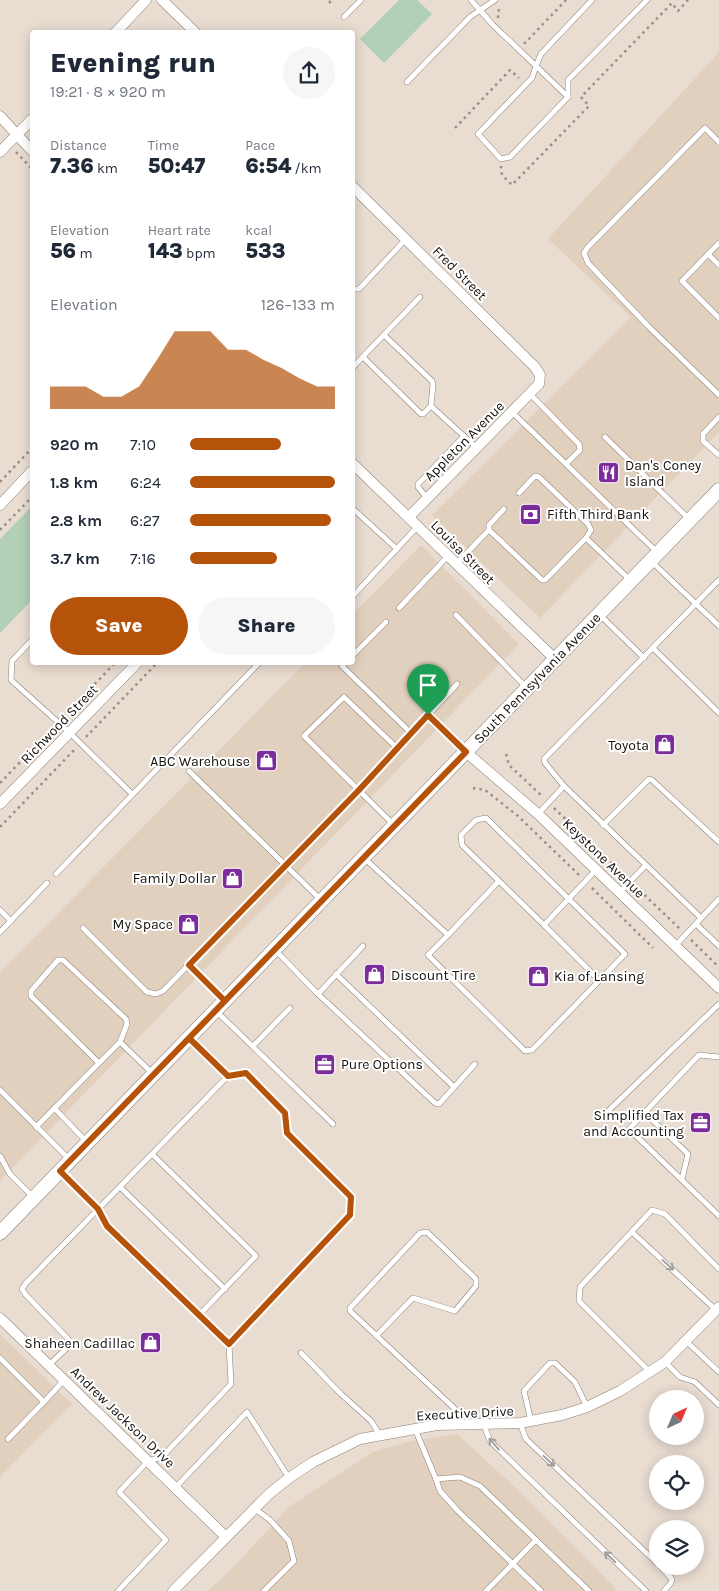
<!DOCTYPE html>
<html lang="en">
<head>
<meta charset="utf-8">
<style>
  body { margin:0; font-family:Karla,sans-serif; background:#f6f6f7; color:#1f2937; height:100vh; display:flex; flex-direction:column; font-size:19px; white-space:nowrap }
  * { box-sizing:border-box; margin:0 }
  p { font-size:16px; color:#747a83 }
  .icon { flex:none; width:28px; height:28px; fill:none; stroke:currentColor; stroke-width:2; stroke-linecap:round; stroke-linejoin:round }
  .map { position:relative; flex:1; overflow:hidden }
  .details { position:absolute; left:30px; top:30px; width:325px; height:635px; display:flex; flex-direction:column; background:#fff; border-radius:5px; box-shadow:0 2px 12px #0003 }
  .details>* { flex:none }
  .needle { width:32px; rotate:44deg }
  .buttons { position:absolute; left:649px; top:1390px; display:grid; gap:10px }
  .buttons a { display:grid; place-items:center; width:55px; height:55px; border-radius:50%; background:#fff; box-shadow:0 2px 12px #0003; font-size:25px }
  .pin { position:absolute; display:grid; place-items:center; width:42px; height:42px; color:#fff; margin:-51px -21px; border-radius:50% 50% 50% 0; rotate:-45deg; box-shadow:0 0 5px #0007 }
  .pin .icon { rotate:45deg }
  .round { display:grid; place-items:center; flex:none; width:52px; height:52px; border-radius:26px; background:#f6f6f7 }
  .headline { display:flex; align-items:center; justify-content:space-between; height:85px; padding:0 20px }
  h1 { font-size:28px; font-weight:800; line-height:38px }
  .stats { display:grid; grid-template-columns:repeat(3,1fr); gap:8px; height:85px; padding:5px 20px }
  .stats div { display:grid; align-content:center }
  .stats b { font-size:21px; font-weight:800 }
  .stats small { font-size:14px; font-weight:400 }
  .stats p { font-size:14px }
  .chart { height:140px; padding:10px 20px }
  .chart p { display:flex; justify-content:space-between }
  .chart svg { width:100%; height:90px; margin-top:5px; fill:#b45309; opacity:.7 }
  .cta { display:flex; gap:10px; margin-top:auto; padding:10px 20px }
  .cta a { flex:1; height:58px; border-radius:30px; background:#b45309; color:#fff; font-size:20px; font-weight:800; line-height:58px; text-align:center }
  .cta a+a { background:#f6f6f7; color:#1f2937 }
  ul { padding:0 20px; list-style:none; font-size:16px }
  li { display:grid; grid-template-columns:80px 60px 1fr; align-items:center; height:38px }
  li i { height:12px; border-radius:6px; background:#b45309 }
  .map>svg:first-child { display:block }
  .built { fill:#e2d0bf }
  .green { fill:#b2cfb7 }
  .lines { fill:none; stroke-linecap:round; stroke-linejoin:round }
  .lane-casing { stroke:#8c8076; stroke-width:6 }
  .street-casing { stroke:#8c8076; stroke-width:11 }
  .secondary-casing { stroke:#8c8076; stroke-width:15 }
  .path { stroke:#998f87; stroke-width:2.5; stroke-dasharray:2.5 4; stroke-linecap:butt }
  .lane { stroke:#fff; stroke-width:5 }
  .street { stroke:#fff; stroke-width:10 }
  .secondary { stroke:#fff; stroke-width:14 }
  .oneway { stroke:#a1a09e }
  .route-casing { stroke:#fff; stroke-width:10 }
  .route { stroke:#b45309; stroke-width:6 }
  .labels { text-anchor:middle; stroke-width:4; stroke-linejoin:round; paint-order:stroke }
  .street-label { font-size:14px; fill:#15110d; stroke:#fff }
  .poi-label { font-size:14px; fill:#15110d; stroke:#fff; text-anchor:end }
</style>
</head>
<body>
<div class="map">
<svg width="719" height="1591" viewBox="0 0 719 1591">
  <rect width="100%" height="100%" fill="#e9dcd1"/>
  <g class="built">
    <polygon points="719,52 719,432 540,618 432,515 631,317 548,239"/>
    <polygon points="421,545 519,644 0,1181 0,972 305,663 352,662 353,614"/>
    <polygon points="0,1334 72,1404 0,1477"/>
    <polygon points="457,1434 517,1489 618,1591 208,1591 236,1564 290,1506 373,1452 411,1441"/>
  </g>
  <g class="green">
    <polygon points="399,0 417,0 432,14 384,63 360,39"/>
    <polygon points="32,506 32,600 0,633 0,539"/>
  </g>
  <g class="lines">
    <defs>
      <g id="lane">
        <polyline points="471,0 493,25 536,66 532,78 478,134 501,159 510,157 568,97 568,80 647,0"/>
        <polyline points="344,17 361,0"/>
        <polyline points="407,82 470,17 495,0"/>
        <polyline points="568,97 536,66 541,54 592,0"/>
        <polyline points="719,142 705,128 588,247 584,253 588,263 649,327 719,395"/>
        <polyline points="719,243 682,281 719,318"/>
        <polyline points="708,254 719,265"/>
        <polyline points="352,289 359,289 406,239"/>
        <polyline points="384,335 432,381 433,384 431,406 477,448"/>
        <polyline points="363,357 421,414 423,414 431,406"/>
        <polyline points="352,368 420,297"/>
        <polyline points="530,394 579,444 580,450 566,464"/>
        <polyline points="512,412 657,552"/>
        <polyline points="719,417 703,434 703,441 719,455"/>
        <polyline points="605,437 690,520"/>
        <polyline points="519,493 535,476 539,477 588,524 591,530 586,538"/>
        <polyline points="427,498 418,487 418,484 464,436"/>
        <polyline points="352,508 397,549"/>
        <polyline points="489,530 489,525 504,509"/>
        <polyline points="651,561 719,626"/>
        <polyline points="456,564 489,530 542,580 545,580 586,538 631,581"/>
        <polyline points="352,597 418,526"/>
        <polyline points="399,608 448,556"/>
        <polyline points="599,614 644,658"/>
        <polyline points="456,615 527,688"/>
        <polyline points="32,640 12,661 11,680 69,732 132,794"/>
        <polyline points="653,648 719,713"/>
        <polyline points="352,656 386,622"/>
        <polyline points="346,662 342,666 411,733"/>
        <polyline points="428,715 464,750"/>
        <polyline points="189,771 321,900"/>
        <polyline points="564,786 701,918"/>
        <polyline points="538,814 564,786 545,763 544,759 719,580"/>
        <polyline points="394,825 304,736 344,697 397,748"/>
        <polyline points="603,825 649,779 652,780 719,842"/>
        <polyline points="364,858 448,935 499,881 544,925 596,870"/>
        <polyline points="56,874 260,662"/>
        <polyline points="619,893 645,866"/>
        <polyline points="0,910 11,921"/>
        <polyline points="696,924 719,946"/>
        <polyline points="544,925 599,980"/>
        <polyline points="83,928 147,992 156,994 163,991 359,790 457,684"/>
        <polyline points="0,932 47,883"/>
        <polyline points="448,935 428,955 525,1051 532,1050 625,954 486,818 476,820 461,835 462,845 499,881"/>
        <polyline points="675,946 719,899"/>
        <polyline points="275,950 318,994 435,1103 439,1104 475,1064"/>
        <polyline points="189,965 224,1000"/>
        <polyline points="336,974 454,1087"/>
        <polyline points="318,994 363,946"/>
        <polyline points="216,1011 333,1124"/>
        <polyline points="190,1038 228,1076"/>
        <polyline points="120,1042 99,1063 31,996 31,991 58,960 63,960 126,1019 127,1024 120,1042 153,1074"/>
        <polyline points="253,1046 290,1008"/>
        <polyline points="719,1057 699,1055 629,1129 719,1216"/>
        <polyline points="0,1090 70,1160"/>
        <polyline points="54,1108 87,1142"/>
        <polyline points="645,1113 688,1154 682,1179"/>
        <polyline points="603,1116 719,1004"/>
        <polyline points="36,1127 99,1063"/>
        <polyline points="152,1154 256,1256 199,1315"/>
        <polyline points="0,1156 10,1174 34,1198"/>
        <polyline points="61,1171 98,1209 107,1225 229,1344"/>
        <polyline points="120,1187 225,1289"/>
        <polyline points="632,1232 716,1310"/>
        <polyline points="376,1336 413,1298 455,1311 476,1286 476,1279 427,1232 420,1233 350,1308 350,1311 454,1408 457,1424"/>
        <polyline points="686,1341 719,1372"/>
        <polyline points="301,1353 341,1394 371,1421 380,1435"/>
        <polyline points="0,1358 44,1402 8,1439"/>
        <polyline points="665,1362 680,1377 695,1382 719,1405"/>
        <polyline points="49,1365 72,1343 26,1295 22,1289 26,1283 228,1076 246,1073 285,1113 287,1133 351,1197 350,1215 229,1344 231,1384 162,1457 148,1461 119,1492 166,1540 118,1591"/>
        <polyline points="650,1372 579,1301 580,1287 652,1210 665,1214 719,1269"/>
        <polyline points="44,1402 64,1380"/>
        <polyline points="531,1421 524,1391 550,1363 555,1363 575,1382 587,1407"/>
        <polyline points="520,1423 526,1439 658,1564"/>
        <polyline points="484,1425 490,1441 646,1591"/>
        <polyline points="415,1429 436,1479 460,1477 480,1486 589,1591"/>
        <polyline points="436,1479 440,1491 458,1511 541,1591"/>
        <polyline points="175,1488 247,1412 289,1478"/>
        <polyline points="254,1508 270,1520 289,1541 294,1561 264,1591"/>
        <polyline points="660,1566 672,1579 671,1583 664,1591"/>
        <polyline points="486,1591 536,1540"/>
      </g>
      <g id="street">
        <polyline points="162,0 195,32"/>
        <polyline points="116,32 146,0"/>
        <polyline points="0,116 32,151"/>
        <polyline points="0,152 32,119"/>
        <polyline points="352,186 535,367 540,375 539,384 409,517"/>
        <polyline points="352,463 555,659"/>
        <polyline points="0,505 32,471"/>
        <polyline points="466,752 538,814 719,988"/>
        <polyline points="0,804 138,662"/>
        <polyline points="0,1318 226,1537"/>
        <polyline points="173,1591 269,1494 289,1478 313,1462 360,1439 437,1425 520,1423 562,1415 587,1407 620,1391 665,1362 719,1307"/>
      </g>
      <polyline id="secondary" points="0,1233 719,490"/>
    </defs>
    <use href="#lane" class="lane-casing"/>
    <use href="#street" class="street-casing"/>
    <use href="#secondary" class="secondary-casing"/>
    <g class="path">
      <polyline points="329,3 332,0"/>
      <polyline points="498,18 499,7"/>
      <polyline points="524,42 525,43 566,0"/>
      <polyline points="455,128 510,70 519,78"/>
      <polyline points="16,152 32,169"/>
      <polyline points="501,166 502,175 512,185 589,106 581,97 672,3 678,11 688,0"/>
      <polyline points="0,482 32,448"/>
      <polyline points="0,530 32,497"/>
      <polyline points="63,717 116,662"/>
      <polyline points="86,737 158,662"/>
      <polyline points="506,754 509,765 543,797"/>
      <polyline points="0,783 53,728"/>
      <polyline points="473,788 485,790 518,816 579,875"/>
      <polyline points="554,808 624,875"/>
      <polyline points="0,827 76,748"/>
      <polyline points="635,886 680,929"/>
      <polyline points="592,888 653,948"/>
      <polyline points="691,940 719,967"/>
    </g>
    <use href="#lane" class="lane"/>
    <use href="#street" class="street"/>
    <use href="#secondary" class="secondary"/>
  </g>
  <defs><path id="oneway-shaft" d="M-6 0H5M1.5-3L5.5 0L1.5 3" fill="none" stroke-width="1.6" stroke-linecap="round" stroke-linejoin="round" transform="scale(1.25)"/></defs>
  <g class="oneway">
    <use href="#oneway-shaft" transform="translate(668 1265) rotate(42)"/>
    <use href="#oneway-shaft" transform="translate(494 1444) rotate(-131)"/>
    <use href="#oneway-shaft" transform="translate(549 1461) rotate(43)"/>
    <use href="#oneway-shaft" transform="translate(610 1557) rotate(-136)"/>
  </g>
  <g class="lines">
    <defs>
      <polyline id="route" points="428,715 359,790 189,965 225,1001 60,1171 98,1209 107,1226 229,1344 350,1215 351,1197 287,1133 285,1113 246,1073 228,1076 189,1038 466,752 428,715"/>
    </defs>
    <use href="#route" class="route-casing"/>
    <use href="#route" class="route"/>
  </g>
  <defs>
    <symbol id="restaurant-square" viewBox="-11 -11 22 22"><rect x="-9" y="-9" width="18" height="18" rx="4" fill="#7b2b9b" stroke="#fff"/><path d="M-5-6h1v4h1v-4h1v4h1v-4h1v5L-1.5 .5V6h-2V.5L-5-1ZM5-6V6H3V1.5H1.5Q1.5-4 5-6Z" fill="#fff"/></symbol>
    <symbol id="bank-square" viewBox="-11 -11 22 22"><rect x="-9" y="-9" width="18" height="18" rx="4" fill="#7b2b9b" stroke="#fff"/><path d="M-6-4H6V4H-6ZM0-2.3a2.3 2.3 0 1 0 0 4.6a2.3 2.3 0 1 0 0-4.6Z" fill="#fff"/></symbol>
    <symbol id="shop-square" viewBox="-11 -11 22 22"><rect x="-9" y="-9" width="18" height="18" rx="4" fill="#7b2b9b" stroke="#fff"/><path d="M-5-2.5h2.3a2.7 3.5 0 0 1 5.4 0H5L5.5 6h-11ZM-1.5-2.5h3a1.5 2.3 0 0 0-3 0Z" fill="#fff"/></symbol>
    <symbol id="office-square" viewBox="-11 -11 22 22"><rect x="-9" y="-9" width="18" height="18" rx="4" fill="#7b2b9b" stroke="#fff"/><path d="M-6-3h4V-5.5h4V-3h4V5H-6ZM-1-4.5V-3h2v-1.5ZM-6 0V1H6V0Z" fill="#fff"/></symbol>
  </defs>
  <g fill-rule="evenodd">
    <use href="#restaurant-square" x="596" y="460" width="25" height="25"/>
    <use href="#bank-square" x="518" y="502" width="25" height="25"/>
    <use href="#shop-square" x="652" y="732" width="25" height="25"/>
    <use href="#shop-square" x="254" y="748" width="25" height="25"/>
    <use href="#shop-square" x="220" y="866" width="25" height="25"/>
    <use href="#shop-square" x="176" y="912" width="25" height="25"/>
    <use href="#shop-square" x="362" y="962" width="25" height="25"/>
    <use href="#shop-square" x="526" y="964" width="25" height="25"/>
    <use href="#office-square" x="312" y="1052" width="25" height="25"/>
    <use href="#office-square" x="688" y="1110" width="25" height="25"/>
    <use href="#shop-square" x="138" y="1330" width="25" height="25"/>
  </g>
  <g class="labels">
    <g class="street-label">
      <text transform="translate(460 273) rotate(45)" y="5">Fred Street</text>
      <text transform="translate(464 441) rotate(-45)" y="5">Appleton Avenue</text>
      <text transform="translate(463 552) rotate(45)" y="5">Louisa Street</text>
      <text transform="translate(537 678) rotate(-46)" y="5">South Pennsylvania Avenue</text>
      <text transform="translate(59 724) rotate(-46)" y="5">Richwood Street</text>
      <text transform="translate(604 858) rotate(44)" y="5">Keystone Avenue</text>
      <text transform="translate(465 1413) rotate(-3)" y="5">Executive Drive</text>
      <text transform="translate(123 1417) rotate(44)" y="5">Andrew Jackson Drive</text>
    </g>
    <g class="poi-label">
      <text x="625" y="470" text-anchor="start">Dan's Coney<tspan x="625" dy="16">Island</tspan></text>
      <text x="547" y="519" text-anchor="start">Fifth Third Bank</text>
      <text x="649" y="750">Toyota</text>
      <text x="250" y="766">ABC Warehouse</text>
      <text x="216" y="883">Family Dollar</text>
      <text x="173" y="929">My Space</text>
      <text x="391" y="980" text-anchor="start">Discount Tire</text>
      <text x="554" y="981" text-anchor="start">Kia of Lansing</text>
      <text x="341" y="1069" text-anchor="start">Pure Options</text>
      <text x="684" y="1120">Simplified Tax<tspan x="684" dy="16">and Accounting</tspan></text>
      <text x="135" y="1348">Shaheen Cadillac</text>
    </g>
  </g>
</svg>
<div class="buttons">
<a><svg class="needle" viewBox="-14 -14 28 28"><path d="M0-13l5 13h-10z" fill="#e53935"/><path d="M0 13l5-13h-10z" fill="#747a83"/></svg></a>
<a><svg class="icon" aria-label="locate" viewBox="0 0 24 24"><circle cx="12" cy="12" r="6"/><path d="M12 2v4M12 18v4M2 12h4M18 12h4"/></svg></a>
<a><svg class="icon" aria-label="layers" viewBox="0 0 24 24"><path d="M12 4l9 5-9 5-9-5zM3 14l9 5 9-5"/></svg></a>
</div>
<div class="pin" style="left:428px;top:715px;background:#1e9e55"><svg class="icon" aria-label="arrive" viewBox="0 0 24 24"><path d="M6 21V4h12l-3 4 3 4H6"/></svg></div>
<section class="details">
<div class="headline"><div><h1>Evening run</h1><p>19:21 · 8 × 920 m</p></div><a class="round"><svg class="icon" aria-label="share" viewBox="0 0 24 24"><path d="M12 15V3M7 8l5-5 5 5M5 13v7h14v-7"/></svg></a></div>
<div class="stats">
<div><p>Distance</p><b>7.36<small> km</small></b></div>
<div><p>Time</p><b>50:47</b></div>
<div><p>Pace</p><b>6:54<small> /km</small></b></div>
</div>
<div class="stats">
<div><p>Elevation</p><b>56<small> m</small></b></div>
<div><p>Heart rate</p><b>143<small> bpm</small></b></div>
<div><p>kcal</p><b>533</b></div>
</div>
<div class="chart"><p><span>Elevation</span>126–133 m</p>
<svg viewBox="0 0 160 44" preserveAspectRatio="none"><path d="M0 44V33L10 33L20 33L30 38L40 38L50 33L60 20L70 6L80 6L90 6L100 15L110 15L120 20L130 24L140 29L150 33L160 33V44z"/></svg>
</div>
<ul>
<li><b>920 m</b>7:10<i style="width:63%"></i></li>
<li><b>1.8 km</b>6:24<i style="width:100%"></i></li>
<li><b>2.8 km</b>6:27<i style="width:97%"></i></li>
<li><b>3.7 km</b>7:16<i style="width:60%"></i></li>
</ul>
<div class="cta"><a>Save</a><a>Share</a></div>
</section>
</div>
</body>
</html>
